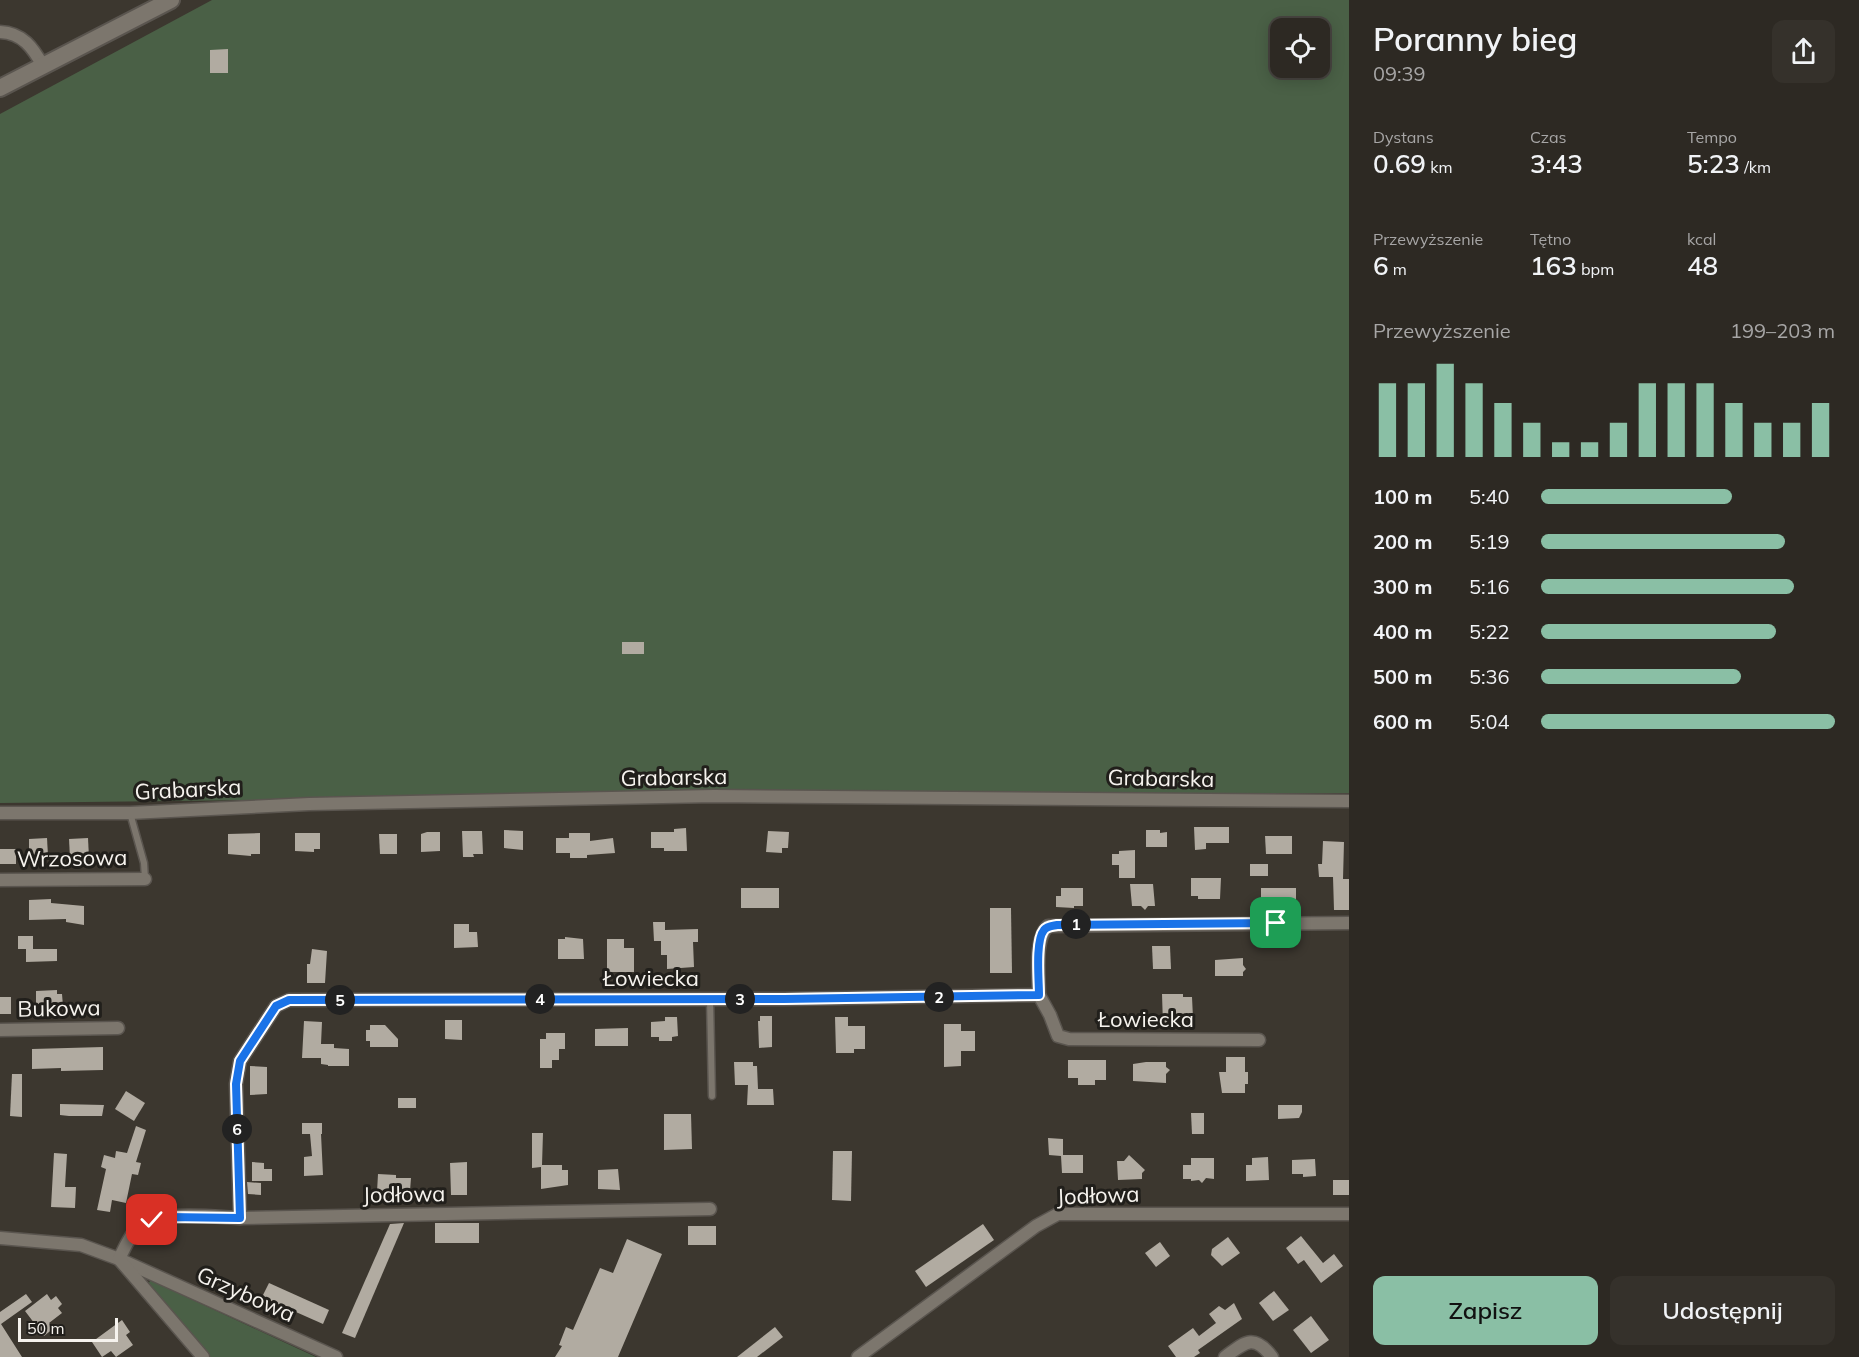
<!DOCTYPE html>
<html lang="pl">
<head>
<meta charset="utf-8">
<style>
  body { margin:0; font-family:Mulish,sans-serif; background:#35312b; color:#f1f3f6; height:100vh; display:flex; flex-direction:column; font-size:22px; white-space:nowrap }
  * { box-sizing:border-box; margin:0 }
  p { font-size:20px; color:#a7a6a6 }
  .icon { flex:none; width:33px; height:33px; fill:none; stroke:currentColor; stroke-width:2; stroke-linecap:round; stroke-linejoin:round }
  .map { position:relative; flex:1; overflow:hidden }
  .panel { display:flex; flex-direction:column; background:#2d2923; width:510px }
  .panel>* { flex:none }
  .tools { position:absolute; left:1270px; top:18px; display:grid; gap:12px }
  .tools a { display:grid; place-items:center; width:60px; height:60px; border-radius:12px; background:#2d2923; box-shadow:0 3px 15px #0003,0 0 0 2px #484541; font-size:30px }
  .scale { position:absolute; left:18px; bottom:15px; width:100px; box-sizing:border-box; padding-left:6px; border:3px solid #f6f3ee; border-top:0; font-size:16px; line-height:21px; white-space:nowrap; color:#f6f3ee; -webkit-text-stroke:4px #211f1b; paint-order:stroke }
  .pin { position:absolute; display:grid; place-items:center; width:51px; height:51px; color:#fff; margin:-26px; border-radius:12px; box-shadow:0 3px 9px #0006 }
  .km { position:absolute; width:30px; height:30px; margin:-15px; border-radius:50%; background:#222; color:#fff; font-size:16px; line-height:30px; text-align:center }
  .round { display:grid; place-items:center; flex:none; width:63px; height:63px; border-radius:12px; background:#35312b }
  .overview { display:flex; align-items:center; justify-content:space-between; height:102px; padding:0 24px }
  h1 { font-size:33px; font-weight:600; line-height:45px }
  .metrics { display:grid; grid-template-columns:repeat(3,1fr); gap:9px; height:102px; padding:6px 24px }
  .metrics div { display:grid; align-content:center }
  .metrics b { font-size:26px; font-weight:600 }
  .metrics small { font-size:16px; font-weight:400 }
  .metrics p { font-size:16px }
  .chart { height:168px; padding:12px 24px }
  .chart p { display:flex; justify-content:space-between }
  .chart svg { width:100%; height:108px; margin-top:6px; stroke:#8abfa5; stroke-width:6 }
  .action { display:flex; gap:12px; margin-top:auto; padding:12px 24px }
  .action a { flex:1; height:69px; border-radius:12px; background:#8abfa5; color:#111; font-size:24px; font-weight:600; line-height:69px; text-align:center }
  .action a+a { background:#35312b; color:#f1f3f6 }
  ul { padding:0 24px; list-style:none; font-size:20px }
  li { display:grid; grid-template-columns:96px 72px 1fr; align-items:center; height:45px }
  li i { height:15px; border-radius:8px; background:#8abfa5 }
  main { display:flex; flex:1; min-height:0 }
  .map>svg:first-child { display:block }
  .green { fill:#4a6046; fill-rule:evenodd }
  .building { fill:#b1aba1 }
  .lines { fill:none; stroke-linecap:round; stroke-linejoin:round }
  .service-casing { stroke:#5a554f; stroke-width:9 }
  .minor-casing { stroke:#5a554f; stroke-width:15 }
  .secondary-casing { stroke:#5a554f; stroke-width:20 }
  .service { stroke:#7c766d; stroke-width:6 }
  .minor { stroke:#7c766d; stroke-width:12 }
  .secondary { stroke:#7c766d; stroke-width:16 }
  .route-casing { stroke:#fff; stroke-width:12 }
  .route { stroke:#1a73e8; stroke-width:8 }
  .labels { text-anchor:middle; stroke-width:6; stroke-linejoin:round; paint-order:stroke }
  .street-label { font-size:22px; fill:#f6f3ee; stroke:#211f1b }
</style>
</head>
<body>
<main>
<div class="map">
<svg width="1349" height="1357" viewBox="0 0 1349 1357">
  <rect width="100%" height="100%" fill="#3c372f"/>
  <g class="green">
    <path d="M212,0H1349V793L700,795L0,803V114ZM1281,28H1320V68H1281Z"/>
    <polygon points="150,1281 152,1281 316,1357 209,1357 149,1286 148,1284"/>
  </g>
  <g class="building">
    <polygon points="228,49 228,73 210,73 210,50"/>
    <rect x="622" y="642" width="22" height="12"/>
    <polygon points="1194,827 1229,827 1229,843 1206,843 1206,849 1195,850"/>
    <polygon points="686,828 687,851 664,851 664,848 651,848 651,832 674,832 674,829"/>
    <polygon points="504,830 523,831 523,850 504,848"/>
    <polygon points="1146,830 1160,830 1160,833 1167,832 1167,847 1146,847"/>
    <polygon points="462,831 482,831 483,854 473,854 474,857 463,857"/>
    <polygon points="768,831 789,832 788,848 782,848 782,853 766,852"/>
    <polygon points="427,832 440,832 440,851 421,852 421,834"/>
    <polygon points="260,833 260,854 251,854 251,856 228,854 228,834"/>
    <polygon points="295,833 320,833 320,849 314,849 314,852 295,851"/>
    <polygon points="569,833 590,833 590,841 613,838 615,853 587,855 587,858 570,858 570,853 556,853 556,838 569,838"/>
    <polygon points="379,834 397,834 397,854 380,854"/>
    <polygon points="1265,836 1292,836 1292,854 1266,854"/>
    <polygon points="47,838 48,856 29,856 29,839"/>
    <polygon points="88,838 89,858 70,858 69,839"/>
    <polygon points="1323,841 1344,842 1343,879 1349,879 1349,910 1334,910 1333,877 1319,877 1318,864 1322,864"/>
    <rect x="0" y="849" width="16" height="15"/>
    <polygon points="1135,850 1135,878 1119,878 1119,865 1112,865 1112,854 1119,854 1119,851"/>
    <rect x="1250" y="864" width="18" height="12"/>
    <polygon points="1191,878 1221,878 1220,899 1198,899 1198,896 1191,896"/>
    <polygon points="1130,884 1153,884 1155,906 1148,906 1145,910 1141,906 1132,906"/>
    <rect x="741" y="888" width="38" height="20"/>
    <polygon points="1061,888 1083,888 1083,906 1074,906 1074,908 1056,907 1056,896 1061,896"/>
    <polygon points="1261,888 1296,888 1296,910 1274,910 1272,912 1264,910 1264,904 1261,904"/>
    <polygon points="51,899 51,903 84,906 84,925 66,922 66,919 29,920 29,900"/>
    <polygon points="990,908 1011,908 1012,973 990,973"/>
    <polygon points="653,922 665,922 665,930 698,929 698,942 693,942 694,967 667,969 667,955 661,955 661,941 654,941"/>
    <polygon points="454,924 469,924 469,932 477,932 478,947 454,948"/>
    <polygon points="18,936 33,936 33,949 57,949 57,961 26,962 26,949 31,949 18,949"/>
    <polygon points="565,937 583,939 584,959 558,959 558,939 565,939"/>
    <polygon points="607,939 624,939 624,948 634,948 634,972 607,972"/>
    <polygon points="1152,946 1170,946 1171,969 1153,969"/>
    <polygon points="312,949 327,951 325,983 307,983 307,964 310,964"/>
    <polygon points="1243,958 1243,965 1246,969 1243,972 1243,976 1215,976 1215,960"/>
    <polygon points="57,990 57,994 62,994 63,1006 57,1006 57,1009 36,1009 36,991"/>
    <polygon points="1162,994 1183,994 1183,997 1192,997 1193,1018 1177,1018 1178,1025 1163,1025"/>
    <rect x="0" y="997" width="11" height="17"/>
    <polygon points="760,1016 772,1016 772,1047 759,1048 758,1021 760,1021"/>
    <polygon points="665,1017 677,1017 678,1036 672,1037 672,1041 659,1041 659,1037 651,1037 651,1022 665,1021"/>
    <polygon points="835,1017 848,1017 848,1026 865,1026 865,1049 854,1049 854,1053 836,1053"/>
    <polygon points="445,1020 462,1020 462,1040 445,1039"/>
    <polygon points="304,1021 322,1022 321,1044 334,1044 334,1048 349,1049 349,1066 328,1066 328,1065 321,1064 321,1058 302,1058"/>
    <polygon points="944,1024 961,1024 961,1031 975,1031 975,1051 961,1051 961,1066 944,1067"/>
    <polygon points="370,1025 385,1025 398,1039 398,1047 370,1047 370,1041 366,1041 366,1030 370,1030"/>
    <polygon points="628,1028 628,1046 595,1046 595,1029"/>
    <polygon points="546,1033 565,1033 565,1049 559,1049 559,1060 552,1060 552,1068 540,1068 540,1039 546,1039"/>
    <polygon points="103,1047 103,1070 61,1071 61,1068 32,1069 32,1049"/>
    <polygon points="1226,1057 1245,1057 1245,1072 1248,1072 1248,1084 1245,1084 1245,1093 1222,1093 1219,1072 1226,1072"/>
    <polygon points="1068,1060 1106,1060 1106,1080 1095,1080 1095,1085 1078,1085 1078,1078 1068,1078"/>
    <polygon points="734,1062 753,1062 753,1066 757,1066 758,1089 773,1089 774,1105 747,1105 748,1085 735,1085"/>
    <polygon points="1146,1062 1166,1062 1166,1067 1170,1070 1166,1074 1166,1083 1133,1081 1133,1064"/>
    <polygon points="250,1066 267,1067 267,1094 250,1095"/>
    <polygon points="12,1074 22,1074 22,1117 10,1116"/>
    <polygon points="126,1091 145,1103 134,1121 115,1109"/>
    <rect x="398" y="1098" width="18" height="10"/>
    <polygon points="60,1104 104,1105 102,1116 69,1116 60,1115"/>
    <polygon points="1278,1105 1302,1105 1302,1112 1299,1118 1278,1119"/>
    <polygon points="1191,1113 1204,1113 1204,1134 1192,1134"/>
    <polygon points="664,1114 691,1114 692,1149 664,1150"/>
    <polygon points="302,1123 322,1123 322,1134 321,1134 323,1175 304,1176 304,1157 312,1156 310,1134 302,1134"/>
    <polygon points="136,1126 146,1130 136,1162 141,1163 138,1175 132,1174 126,1203 112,1200 110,1212 97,1210 106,1169 101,1167 104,1155 115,1158 116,1151 127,1153"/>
    <polygon points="532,1133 543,1133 542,1165 562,1165 562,1170 568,1170 568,1185 541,1189 541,1167 532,1168"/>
    <polygon points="1048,1138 1063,1139 1063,1155 1083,1155 1083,1173 1062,1173 1061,1156 1049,1155"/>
    <polygon points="833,1151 852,1151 851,1201 832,1200"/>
    <polygon points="54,1153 67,1154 65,1187 76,1187 75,1208 51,1207"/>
    <polygon points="1129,1155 1145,1170 1142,1173 1142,1179 1118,1180 1117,1161 1124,1161"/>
    <polygon points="1268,1157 1269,1180 1246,1181 1246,1165 1252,1165 1252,1158"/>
    <polygon points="1191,1158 1214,1158 1214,1179 1206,1178 1202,1183 1199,1180 1191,1181 1191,1179 1183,1179 1183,1165 1191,1165"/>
    <polygon points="1315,1159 1316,1176 1303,1177 1303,1174 1292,1174 1292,1160"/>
    <polygon points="252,1162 264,1163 264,1169 272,1169 272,1181 252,1181"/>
    <polygon points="467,1162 467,1195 451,1195 450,1163"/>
    <polygon points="618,1169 620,1190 598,1189 598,1170"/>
    <polygon points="378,1174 396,1175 396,1178 411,1178 410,1191 377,1192"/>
    <rect x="1333" y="1180" width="16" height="15"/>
    <polygon points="247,1182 261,1183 261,1195 248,1194"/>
    <polygon points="404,1223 355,1338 342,1333 390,1224"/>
    <rect x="435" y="1223" width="44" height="20"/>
    <polygon points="983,1224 994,1240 926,1287 915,1271"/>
    <rect x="688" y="1226" width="28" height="19"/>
    <polygon points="1301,1236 1323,1263 1334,1254 1343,1266 1321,1283 1304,1260 1298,1264 1286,1248"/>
    <polygon points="1228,1237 1240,1253 1222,1266 1211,1255 1212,1249"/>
    <polygon points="627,1239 662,1254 618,1357 555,1357 562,1346 559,1345 566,1327 573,1330 600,1268 613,1273"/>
    <polygon points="1160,1242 1170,1256 1156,1267 1145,1253"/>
    <polygon points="269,1283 329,1310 323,1324 262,1297"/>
    <polygon points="1274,1291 1289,1310 1273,1321 1259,1303"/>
    <polygon points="26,1294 32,1302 1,1324 22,1357 0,1357 0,1312"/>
    <polygon points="47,1294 51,1300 56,1296 62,1304 58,1308 62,1313 49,1323 54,1328 44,1336 25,1311"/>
    <polygon points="1234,1303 1242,1319 1198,1350 1200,1353 1194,1357 1176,1357 1168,1346 1193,1328 1199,1336 1216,1323 1209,1314 1219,1306 1225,1310"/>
    <polygon points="1311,1316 1329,1340 1311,1353 1293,1330"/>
    <polygon points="122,1320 130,1332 126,1335 133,1345 116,1357 111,1351 102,1357 92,1342"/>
    <polygon points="775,1327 783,1337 757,1357 737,1357"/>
  </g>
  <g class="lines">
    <defs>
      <g id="service">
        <polyline points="130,813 144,863 145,879"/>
        <polyline points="710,999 712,1096"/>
      </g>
      <g id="minor">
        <path d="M0,32C23,33 33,48 43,66"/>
        <polyline points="0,813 130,813 309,804 714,796 1349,801"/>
        <polyline points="0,880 145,879"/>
        <path d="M1039,995C1039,976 1034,939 1048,926L1349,923"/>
        <polyline points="0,1030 118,1028"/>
        <polyline points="240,1218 236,1084 240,1061 276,1006 289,1000 784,999 1039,995 1050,1015 1058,1036 1069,1039 1259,1040"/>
        <polyline points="0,1238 81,1245 119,1259 336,1357"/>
        <path d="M203,1357L119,1259C124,1249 130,1235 138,1227C158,1210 214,1217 240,1218L710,1209"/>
        <polyline points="858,1357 1036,1226 1058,1214 1349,1214"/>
        <path d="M1225,1357C1245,1342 1254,1333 1272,1357"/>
      </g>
      <polyline id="secondary" points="0,88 171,0"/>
    </defs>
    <use href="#service" class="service-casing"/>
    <use href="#minor" class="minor-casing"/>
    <use href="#secondary" class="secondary-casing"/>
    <use href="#service" class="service"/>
    <use href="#minor" class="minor"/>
    <use href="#secondary" class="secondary"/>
  </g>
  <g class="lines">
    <defs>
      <path id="route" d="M152,1220L167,1217L240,1218L236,1084L240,1061L276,1006L289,1000L784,999L1039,995C1039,980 1035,941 1044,930C1047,926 1052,926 1057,925L1276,923"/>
    </defs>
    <use href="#route" class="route-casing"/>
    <use href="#route" class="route"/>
  </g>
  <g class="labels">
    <g class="street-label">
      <text transform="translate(674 777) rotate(-1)" y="8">Grabarska</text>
      <text transform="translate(1161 778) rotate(1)" y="8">Grabarska</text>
      <text transform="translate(188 789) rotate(-3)" y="8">Grabarska</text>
      <text transform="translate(72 858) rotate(-1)" y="8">Wrzosowa</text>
      <text x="651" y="986">Łowiecka</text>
      <text transform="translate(59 1008) rotate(-1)" y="8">Bukowa</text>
      <text x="1146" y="1027">Łowiecka</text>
      <text transform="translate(404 1194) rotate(-1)" y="8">Jodłowa</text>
      <text transform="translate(1098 1195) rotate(-2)" y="8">Jodłowa</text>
      <text transform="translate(246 1294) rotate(24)" y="8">Grzybowa</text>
    </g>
  </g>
</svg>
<div class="tools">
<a><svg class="icon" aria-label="locate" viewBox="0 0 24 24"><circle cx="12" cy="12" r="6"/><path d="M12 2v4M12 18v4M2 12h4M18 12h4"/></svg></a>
</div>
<div class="scale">50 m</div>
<div class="pin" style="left:1276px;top:923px;background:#1e9e55"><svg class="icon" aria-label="arrive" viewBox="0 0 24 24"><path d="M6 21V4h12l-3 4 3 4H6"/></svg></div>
<div class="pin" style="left:152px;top:1220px;background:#d93025"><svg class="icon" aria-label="check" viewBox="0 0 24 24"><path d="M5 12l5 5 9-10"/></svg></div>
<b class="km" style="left:1076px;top:924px">1</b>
<b class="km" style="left:939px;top:997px">2</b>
<b class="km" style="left:740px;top:999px">3</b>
<b class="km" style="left:540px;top:999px">4</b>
<b class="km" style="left:340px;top:1000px">5</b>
<b class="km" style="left:237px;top:1129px">6</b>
</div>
<section class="panel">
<div class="overview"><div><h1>Poranny bieg</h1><p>09:39</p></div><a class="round"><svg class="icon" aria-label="share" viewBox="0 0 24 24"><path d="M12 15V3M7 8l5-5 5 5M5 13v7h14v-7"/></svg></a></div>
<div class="metrics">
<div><p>Dystans</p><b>0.69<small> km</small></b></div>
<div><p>Czas</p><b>3:43</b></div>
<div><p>Tempo</p><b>5:23<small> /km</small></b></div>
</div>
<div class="metrics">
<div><p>Przewyższenie</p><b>6<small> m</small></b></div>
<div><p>Tętno</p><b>163<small> bpm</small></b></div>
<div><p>kcal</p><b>48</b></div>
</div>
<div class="chart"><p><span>Przewyższenie</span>199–203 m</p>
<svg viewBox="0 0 160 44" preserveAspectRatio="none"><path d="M5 44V14M15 44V14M25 44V6M35 44V14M45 44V22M55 44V30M65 44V38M75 44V38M85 44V30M95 44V14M105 44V14M115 44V14M125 44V22M135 44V30M145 44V30M155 44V22"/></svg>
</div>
<ul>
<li><b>100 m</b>5:40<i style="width:65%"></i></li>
<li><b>200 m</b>5:19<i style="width:83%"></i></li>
<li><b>300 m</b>5:16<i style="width:86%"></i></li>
<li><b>400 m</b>5:22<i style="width:80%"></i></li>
<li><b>500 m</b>5:36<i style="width:68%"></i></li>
<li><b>600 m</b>5:04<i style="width:100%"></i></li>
</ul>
<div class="action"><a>Zapisz</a><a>Udostępnij</a></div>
</section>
</main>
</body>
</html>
